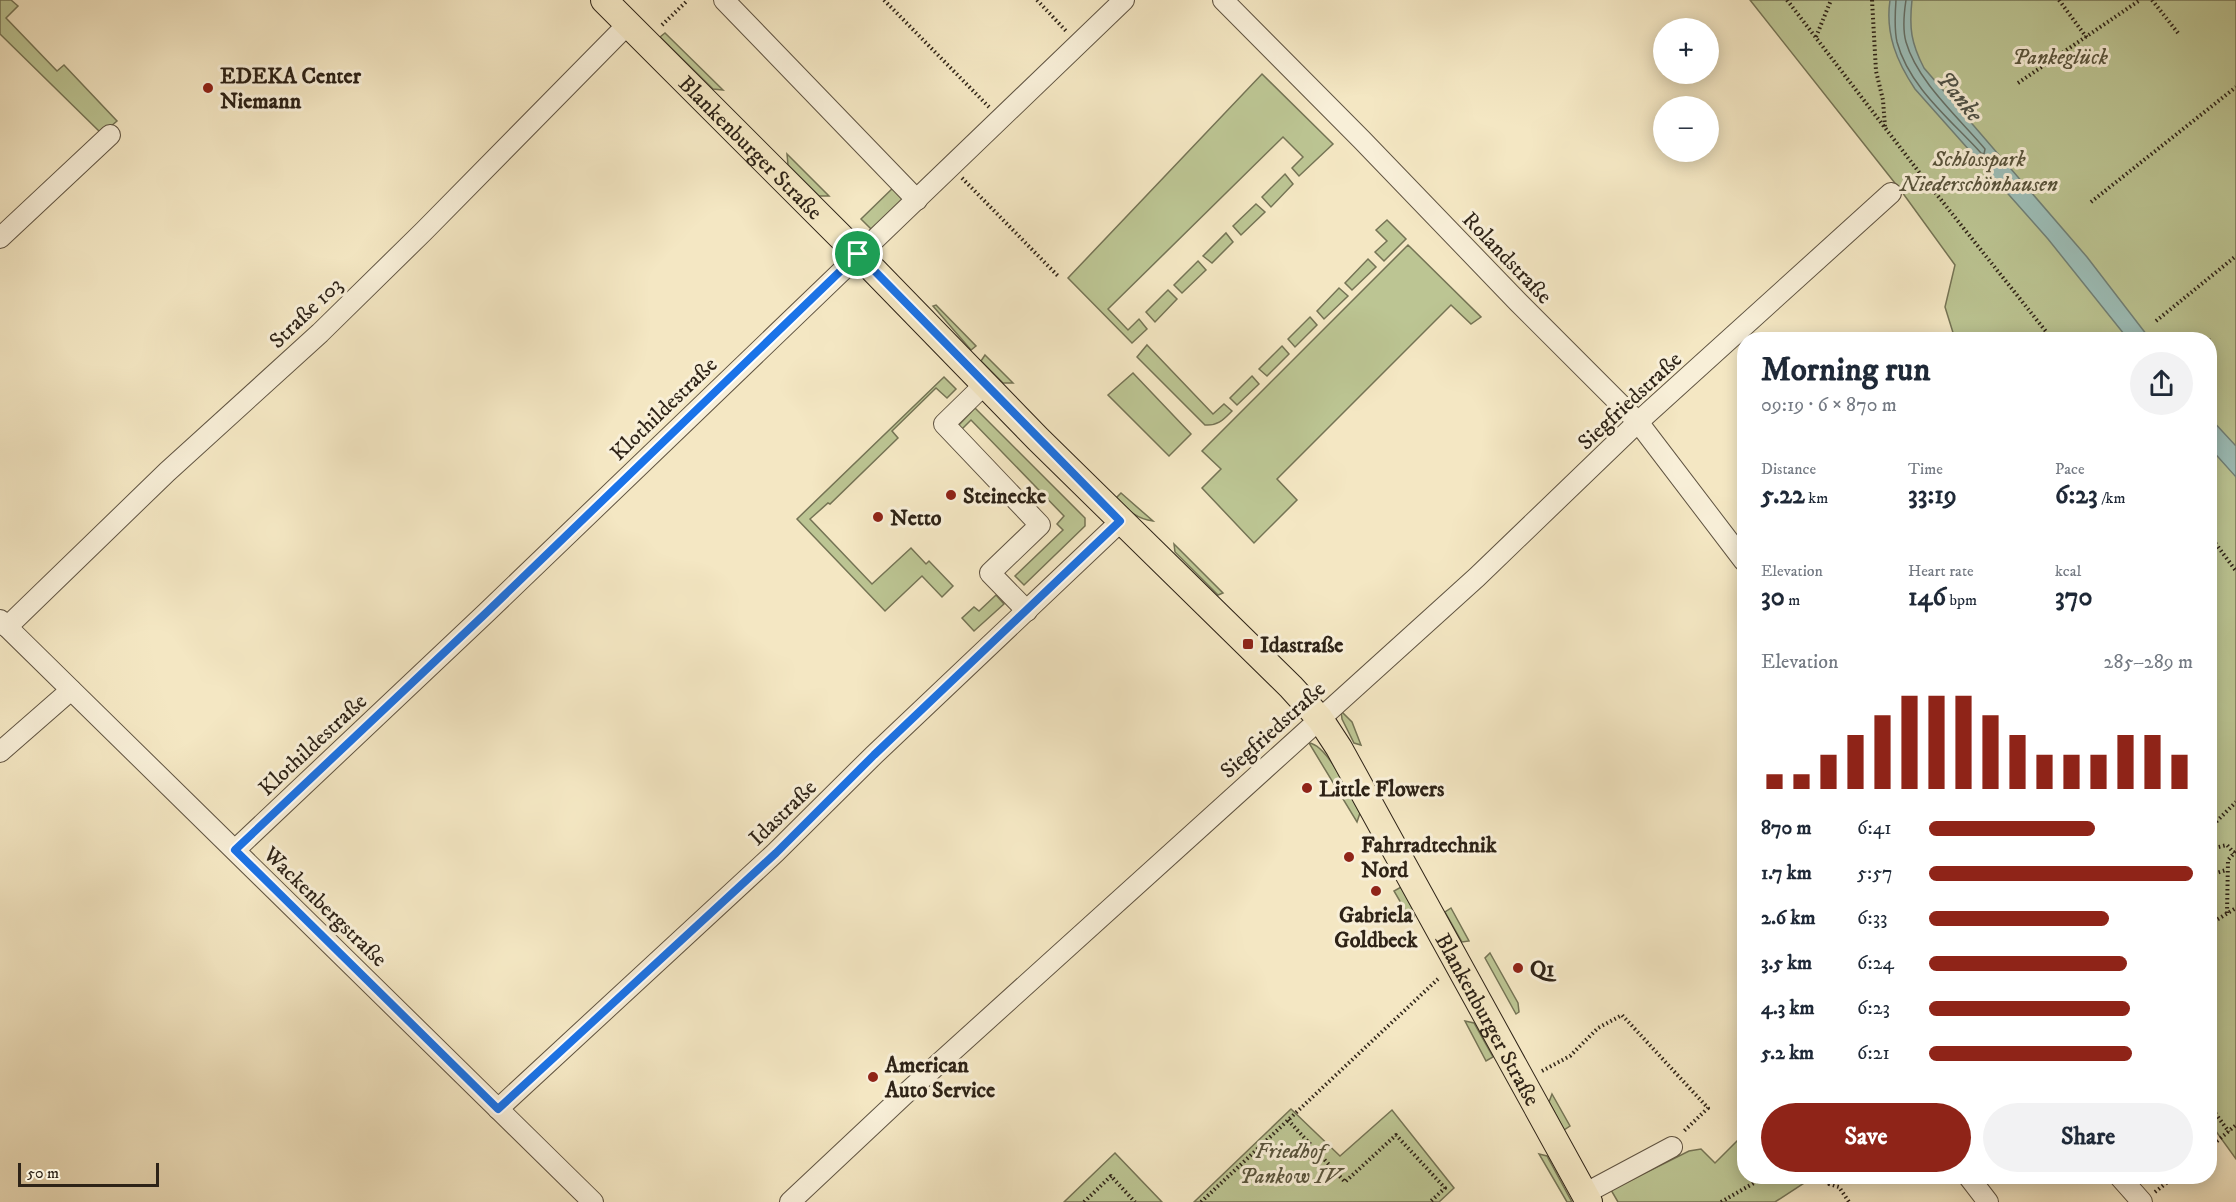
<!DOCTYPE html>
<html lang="en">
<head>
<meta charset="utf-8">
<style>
  body { margin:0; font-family:"IM FELL DW Pica",serif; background:#f2f2f3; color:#1f2937; height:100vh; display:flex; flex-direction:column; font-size:22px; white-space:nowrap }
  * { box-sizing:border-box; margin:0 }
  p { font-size:20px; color:#747a83 }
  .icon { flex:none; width:33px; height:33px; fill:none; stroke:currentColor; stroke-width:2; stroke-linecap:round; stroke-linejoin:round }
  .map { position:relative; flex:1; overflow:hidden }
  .side { position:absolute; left:1737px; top:332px; width:480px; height:852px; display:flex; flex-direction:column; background:#fff; border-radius:24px; box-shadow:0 3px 15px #0003 }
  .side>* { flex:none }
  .fabs { position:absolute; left:1653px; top:18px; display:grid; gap:12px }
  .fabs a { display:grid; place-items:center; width:66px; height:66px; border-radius:50%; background:#fff; box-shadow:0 3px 15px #0003; font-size:30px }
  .scale { position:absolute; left:18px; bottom:15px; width:141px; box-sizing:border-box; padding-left:6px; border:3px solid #2e2317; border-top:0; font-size:16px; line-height:21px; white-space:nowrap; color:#2e2317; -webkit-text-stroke:4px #f8efd8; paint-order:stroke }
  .pin { position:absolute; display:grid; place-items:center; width:51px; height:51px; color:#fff; margin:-26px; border:3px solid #fff; border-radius:50%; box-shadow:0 2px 6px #0007 }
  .round { display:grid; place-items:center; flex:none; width:63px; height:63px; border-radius:32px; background:#f2f2f3 }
  .overview { display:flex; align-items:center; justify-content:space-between; height:102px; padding:0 24px }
  h1 { font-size:33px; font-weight:700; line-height:45px }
  .metrics { display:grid; grid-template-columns:repeat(3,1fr); gap:9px; height:102px; padding:6px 24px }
  .metrics div { display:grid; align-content:center }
  .metrics b { font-size:26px; font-weight:700 }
  .metrics small { font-size:16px; font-weight:400 }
  .metrics p { font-size:16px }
  .chart { height:168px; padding:12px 24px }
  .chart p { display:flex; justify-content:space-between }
  .chart svg { width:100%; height:108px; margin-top:6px; stroke:#8f2418; stroke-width:6 }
  .cta { display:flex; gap:12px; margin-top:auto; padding:12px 24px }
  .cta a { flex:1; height:69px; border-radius:36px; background:#8f2418; color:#fff; font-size:24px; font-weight:700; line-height:69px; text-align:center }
  .cta a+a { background:#f2f2f3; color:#1f2937 }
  ul { padding:0 24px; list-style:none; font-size:20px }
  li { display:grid; grid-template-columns:96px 72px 1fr; align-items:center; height:45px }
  li i { height:15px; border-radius:8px; background:#8f2418 }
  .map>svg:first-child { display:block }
  .green { fill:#bcc593; stroke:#757455; stroke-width:1.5 }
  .water { fill:#9dbfb9; stroke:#718178; stroke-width:1.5 }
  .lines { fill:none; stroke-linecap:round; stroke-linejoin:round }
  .shore { stroke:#667168; stroke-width:1.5 }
  .minor-casing { stroke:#605442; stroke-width:22 }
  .major-casing { stroke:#2e2317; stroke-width:28 }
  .path { stroke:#2e2317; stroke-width:4; stroke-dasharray:1.5 3; stroke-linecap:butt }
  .minor { stroke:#f8efd8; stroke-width:20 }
  .major { stroke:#f4e7c3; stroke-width:26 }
  .route-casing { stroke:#fff; stroke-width:12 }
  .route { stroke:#1a73e8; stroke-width:8 }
  .poi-dot { fill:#8f2418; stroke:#f8efd8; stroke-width:2 }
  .labels { text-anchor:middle; stroke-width:6; stroke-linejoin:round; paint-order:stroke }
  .park-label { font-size:22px; font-style:italic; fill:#59543c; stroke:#f8efd8 }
  .poi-label { font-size:22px; font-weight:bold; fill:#2e2317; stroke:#f8efd8; text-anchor:start }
  .street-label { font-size:22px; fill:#2e2317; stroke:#f8efd8 }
  .water-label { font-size:24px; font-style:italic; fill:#4f5248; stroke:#f8efd8 }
</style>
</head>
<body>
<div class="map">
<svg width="2236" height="1202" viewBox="0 0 2236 1202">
  <rect width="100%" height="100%" fill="#f4e7c3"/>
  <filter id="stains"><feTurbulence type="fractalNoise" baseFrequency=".00333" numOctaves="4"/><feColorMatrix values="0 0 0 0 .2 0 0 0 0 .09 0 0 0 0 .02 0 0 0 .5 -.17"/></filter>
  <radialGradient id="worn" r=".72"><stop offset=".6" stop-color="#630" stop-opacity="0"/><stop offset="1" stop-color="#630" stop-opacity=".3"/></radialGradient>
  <g class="green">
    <polygon points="0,0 11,0 18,6 6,18 57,71 64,65 117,121 102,134 0,34"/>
    <polygon points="1750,0 2236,0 2236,1159 2210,1123 2210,339 1955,339 1945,307 1955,265 1902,192"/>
    <polygon points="665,33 723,90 713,89 660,37"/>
    <polygon points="1262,74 1333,144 1299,176 1292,168 1303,157 1283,137 1108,309 1128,330 1139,319 1147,329 1132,343 1068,278"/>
    <polygon points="787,154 829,196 819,196 788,165"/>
    <polygon points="1285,174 1293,184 1271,207 1262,197"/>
    <polygon points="897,184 908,195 872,230 861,219"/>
    <polygon points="1256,204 1265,212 1241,235 1233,226"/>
    <polygon points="1387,220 1406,239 1384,261 1375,252 1387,241 1376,230"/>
    <polygon points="1226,233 1233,242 1212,263 1203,256"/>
    <polygon points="1408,245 1481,317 1471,324 1451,305 1277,479 1297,500 1254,543 1202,488 1221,469 1202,451"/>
    <polygon points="1368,259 1376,267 1352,290 1345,283"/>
    <polygon points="1198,261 1206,270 1182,293 1174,285"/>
    <polygon points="1339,288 1348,296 1324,319 1317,311"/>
    <polygon points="1168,290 1177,299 1155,322 1146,312"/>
    <polygon points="936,305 976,346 971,350 933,306"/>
    <polygon points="1310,317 1317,325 1295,347 1288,339"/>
    <path d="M1147,345L1213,414L1224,404L1232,411C1223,420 1218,426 1205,425L1137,357Z"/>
    <polygon points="1282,346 1289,354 1267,376 1259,369"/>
    <polygon points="985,355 1013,383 1003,383 981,361"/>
    <polygon points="1133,373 1191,434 1169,456 1108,395"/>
    <polygon points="1252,376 1259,384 1237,405 1230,398"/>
    <polygon points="944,377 956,389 947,398 936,388 892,431 898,438 830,504 828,503 810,519 872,584 911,548 926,564 929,561 953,586 942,597 922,576 885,611 797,519"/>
    <polygon points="975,408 1085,518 1085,526 1024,585 1015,576 1063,530 1057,524 1064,516 971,420 962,429 958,426"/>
    <path d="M1121,493L1153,521C1136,519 1128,510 1116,498Z"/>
    <polygon points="1174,544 1223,593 1218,595 1175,552"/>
    <polygon points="996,595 1004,604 974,631 962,618 974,607 979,611"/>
    <polygon points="1341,711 1352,722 1361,745 1354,743 1342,719"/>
    <path d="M1309,743C1328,745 1351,797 1360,813L1357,822Z"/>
    <polygon points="1401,887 1415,913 1412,922 1394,891"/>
    <polygon points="1451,908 1469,941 1462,942 1445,912"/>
    <polygon points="1490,953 1518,1003 1519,1012 1516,1014 1485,958"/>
    <polygon points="1465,1021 1474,1023 1493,1057 1486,1061"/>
    <polygon points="1552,1094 1570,1126 1564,1130 1549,1102"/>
    <polygon points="1291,1109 1340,1156 1392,1110 1454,1188 1439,1202 1194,1202"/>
    <polygon points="1744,1134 1744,1176 1815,1176 1775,1202 1618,1202 1611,1190 1689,1151 1701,1149 1715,1163"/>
    <polygon points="1115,1153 1162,1202 1064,1202"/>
    <polygon points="1539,1154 1547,1156 1572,1202 1567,1202"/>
  </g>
  <g class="water">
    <path d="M1890,0H1912C1909,28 1911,43 1924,68L2087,257L2150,339H2128L2048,239L1915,89C1897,62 1885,34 1890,0Z"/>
    <polygon points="2210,418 2236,446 2236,477 2210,448"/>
  </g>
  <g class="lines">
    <path class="shore" d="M1896,0C1895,14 1894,29 1897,42C1909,87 1951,120 1981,153L1984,154L1985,149C1959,118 1917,81 1906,42C1902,28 1904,13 1906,0"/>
    <defs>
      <g id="minor">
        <polyline points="724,0 917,200"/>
        <polyline points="1223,0 1362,140 1518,302 1638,422 1744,561"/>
        <polyline points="0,238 110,135"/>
        <polyline points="985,384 944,424 1040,525 990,573 1027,611"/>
        <polyline points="0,620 593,1202"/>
        <polyline points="7,627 167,472 320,333 424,231 628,24"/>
        <polyline points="0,752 71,690"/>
        <polyline points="235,850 486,613 1124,0"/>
        <polyline points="498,1109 775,853 874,755 1121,521"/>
        <polyline points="1968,1176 1988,1202"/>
        <polyline points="2119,1176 2142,1202"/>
        <polyline points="1584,1194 1672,1147"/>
        <polyline points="790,1202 904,1095 1477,577 1638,422 1891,193"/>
      </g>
      <g id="major">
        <path id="s1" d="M604,0L858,254L1038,439L1291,687L1320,719L1339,748L1589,1202"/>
      </g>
    </defs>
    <use href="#minor" class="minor-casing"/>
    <use href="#major" class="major-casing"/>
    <g class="path">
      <polyline points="884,0 989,107"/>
      <polyline points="1037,0 1067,32"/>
      <polyline points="1787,0 1922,176 2052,339"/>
      <polyline points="1872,0 1876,71 1883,100 1885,127"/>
      <polyline points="2059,0 2087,38"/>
      <polyline points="2152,0 2178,33"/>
      <polyline points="662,25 688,0"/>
      <polyline points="1816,37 1831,0"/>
      <polyline points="2018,83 2140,0"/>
      <polyline points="962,178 1058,276"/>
      <polyline points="1908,187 1922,176"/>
      <polyline points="2091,202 2236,87"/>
      <polyline points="2156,321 2236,256"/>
      <polyline points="2210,536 2236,571"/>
      <polyline points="2210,695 2216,689"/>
      <polyline points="2210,828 2236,802"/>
      <polyline points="2210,849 2227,845 2234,853"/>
      <polyline points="2210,875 2226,870"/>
      <polyline points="2227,913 2228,860 2236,851"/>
      <polyline points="2210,924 2236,908"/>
      <polyline points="1542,1071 1570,1056 1598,1028 1622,1015 1708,1108 1683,1132"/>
      <polyline points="2210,1106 2229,1132"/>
      <polyline points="1288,1120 1345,1182 1396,1135 1445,1188 1430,1202"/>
      <polyline points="2210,1147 2236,1125"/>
      <polyline points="1824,1176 1829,1184 1839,1187 1849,1202"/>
      <polyline points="2155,1192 2175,1176"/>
      <polyline points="1084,1202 1111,1176 1135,1202"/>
      <polyline points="1201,1202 1438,979"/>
      <polyline points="1721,1202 1766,1176"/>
    </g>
    <use href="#minor" class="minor"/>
    <use href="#major" class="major"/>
  </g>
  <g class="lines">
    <defs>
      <polygon id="route" points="858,254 1120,521 874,755 776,853 498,1109 235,850 486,613"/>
    </defs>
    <use href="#route" class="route-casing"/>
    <use href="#route" class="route"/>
  </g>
  <g class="poi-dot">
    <circle cx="208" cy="88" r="6"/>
    <circle cx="951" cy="495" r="6"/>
    <circle cx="878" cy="517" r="6"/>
    <rect x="1242" y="638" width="12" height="12" rx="3"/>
    <circle cx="1307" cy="788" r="6"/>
    <circle cx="1349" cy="857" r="6"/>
    <circle cx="1376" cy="891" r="6"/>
    <circle cx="1518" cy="968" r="6"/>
    <circle cx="873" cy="1077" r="6"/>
  </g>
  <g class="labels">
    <g class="park-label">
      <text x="2060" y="64">Pankeglück</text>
      <text x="1979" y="166">Schlosspark<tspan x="1979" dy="25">Niederschönhausen</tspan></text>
      <text x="1290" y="1158">Friedhof<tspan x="1290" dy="25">Pankow IV</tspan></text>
    </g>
    <g class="poi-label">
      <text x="220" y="83">EDEKA Center<tspan x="220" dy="25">Niemann</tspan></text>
      <text x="963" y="503">Steinecke</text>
      <text x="890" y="525">Netto</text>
      <text x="1260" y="652">Idastraße</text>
      <text x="1319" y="796">Little Flowers</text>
      <text x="1361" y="852">Fahrradtechnik<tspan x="1361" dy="25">Nord</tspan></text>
      <text x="1376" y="922" text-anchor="middle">Gabriela<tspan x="1376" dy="25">Goldbeck</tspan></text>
      <text x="1530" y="976">Q1</text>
      <text x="885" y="1072">American<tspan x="885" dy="25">Auto Service</tspan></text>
    </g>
    <g class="street-label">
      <text dy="8" stroke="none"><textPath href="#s1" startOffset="208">Blankenburger Straße</textPath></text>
      <text transform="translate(1508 257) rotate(46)" y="8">Rolandstraße</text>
      <text transform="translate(305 312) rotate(-44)" y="8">Straße 103</text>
      <text transform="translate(1629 400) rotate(-43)" y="8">Siegfriedstraße</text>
      <text transform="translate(663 408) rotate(-44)" y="8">Klothildestraße</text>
      <text transform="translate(1272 729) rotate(-42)" y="8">Siegfriedstraße</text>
      <text transform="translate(312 744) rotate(-43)" y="8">Klothildestraße</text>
      <text transform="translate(782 812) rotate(-44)" y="8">Idastraße</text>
      <text transform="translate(326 906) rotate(44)" y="8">Wackenbergstraße</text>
      <text dy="8" stroke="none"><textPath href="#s1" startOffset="1359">Blankenburger Straße</textPath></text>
    </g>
    <g class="water-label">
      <text transform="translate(1960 96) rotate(51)" y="8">Panke</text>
    </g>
  </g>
  <rect width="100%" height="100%" filter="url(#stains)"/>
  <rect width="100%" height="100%" fill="url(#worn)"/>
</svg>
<div class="fabs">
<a>+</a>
<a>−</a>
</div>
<div class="scale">50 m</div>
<div class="pin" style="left:858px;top:254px;background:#1e9e55"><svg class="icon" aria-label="arrive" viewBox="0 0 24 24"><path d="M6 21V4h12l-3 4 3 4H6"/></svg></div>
<section class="side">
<div class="overview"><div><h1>Morning run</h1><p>09:19 · 6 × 870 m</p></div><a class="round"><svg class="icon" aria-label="share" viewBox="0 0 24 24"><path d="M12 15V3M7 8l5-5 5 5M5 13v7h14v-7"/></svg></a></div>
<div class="metrics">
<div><p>Distance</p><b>5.22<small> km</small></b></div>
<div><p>Time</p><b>33:19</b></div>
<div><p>Pace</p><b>6:23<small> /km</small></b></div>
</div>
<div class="metrics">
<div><p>Elevation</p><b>30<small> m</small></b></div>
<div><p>Heart rate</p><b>146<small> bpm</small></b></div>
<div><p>kcal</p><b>370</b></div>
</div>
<div class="chart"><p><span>Elevation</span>285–289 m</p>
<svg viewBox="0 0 160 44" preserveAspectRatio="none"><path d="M5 44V38M15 44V38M25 44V30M35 44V22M45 44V14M55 44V6M65 44V6M75 44V6M85 44V14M95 44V22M105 44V30M115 44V30M125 44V30M135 44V22M145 44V22M155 44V30"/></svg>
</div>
<ul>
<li><b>870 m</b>6:41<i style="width:63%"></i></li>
<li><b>1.7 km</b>5:57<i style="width:100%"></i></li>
<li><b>2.6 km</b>6:33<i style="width:68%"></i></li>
<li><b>3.5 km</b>6:24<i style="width:75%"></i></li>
<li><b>4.3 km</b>6:23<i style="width:76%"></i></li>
<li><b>5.2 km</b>6:21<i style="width:77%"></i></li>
</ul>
<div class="cta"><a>Save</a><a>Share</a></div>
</section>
</div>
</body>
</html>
